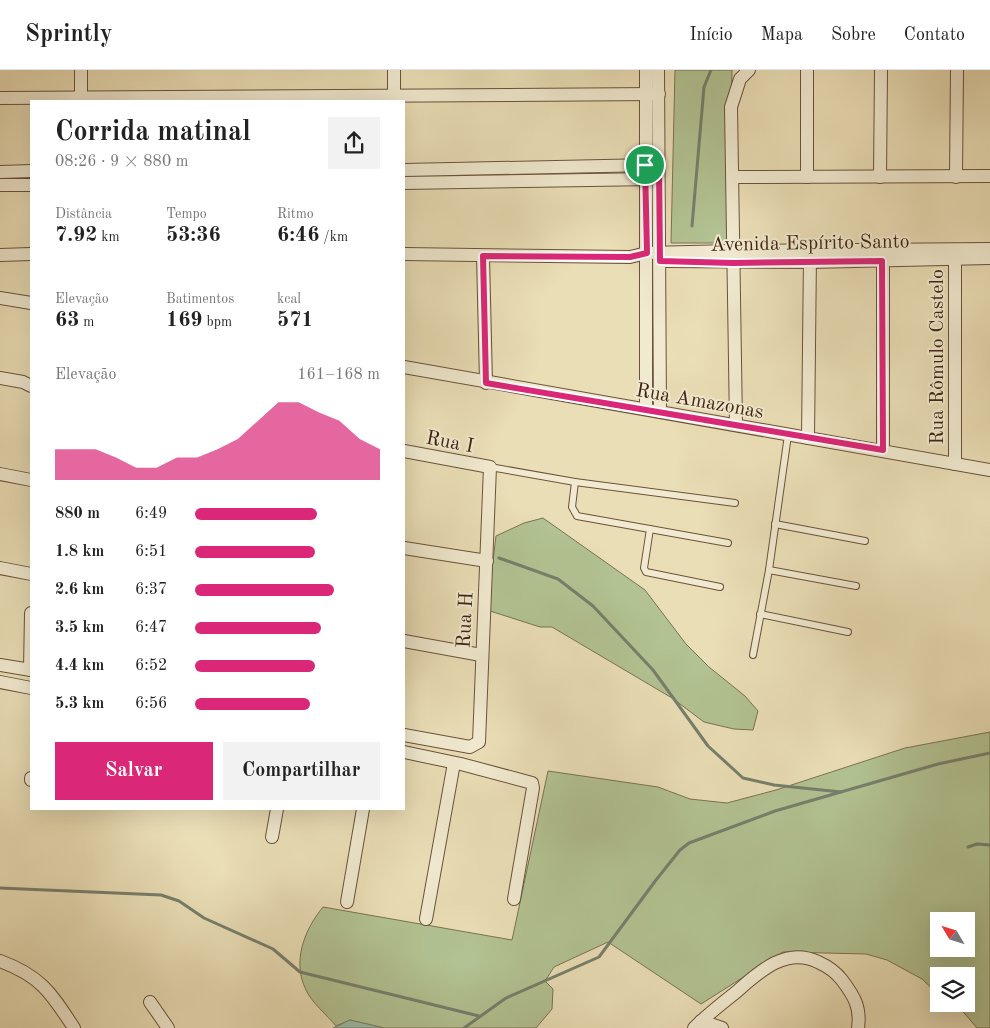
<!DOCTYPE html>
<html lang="pt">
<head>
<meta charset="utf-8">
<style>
  body { margin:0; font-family:"Old Standard TT",serif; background:#f2f2f2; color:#222; height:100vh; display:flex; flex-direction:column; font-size:19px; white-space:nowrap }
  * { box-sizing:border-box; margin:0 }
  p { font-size:16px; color:#767676 }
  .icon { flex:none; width:28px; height:28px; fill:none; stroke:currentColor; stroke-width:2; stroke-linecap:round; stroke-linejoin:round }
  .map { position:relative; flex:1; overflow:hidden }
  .drawer { position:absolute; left:30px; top:30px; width:375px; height:710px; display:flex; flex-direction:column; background:#fff; border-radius:0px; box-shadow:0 5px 20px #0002 }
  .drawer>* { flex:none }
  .needle { width:32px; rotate:308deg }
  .tools { position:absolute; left:930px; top:842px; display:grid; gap:10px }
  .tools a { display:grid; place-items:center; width:45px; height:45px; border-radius:0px; background:#fff; box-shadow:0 5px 20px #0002; font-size:25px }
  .pin { position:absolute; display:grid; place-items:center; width:42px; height:42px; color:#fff; margin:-21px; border:2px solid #fff; border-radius:50%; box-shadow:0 1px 5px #0007 }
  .round { display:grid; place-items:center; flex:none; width:52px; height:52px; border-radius:0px; background:#f2f2f2 }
  .summary { display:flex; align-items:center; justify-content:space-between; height:85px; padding:0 25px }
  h1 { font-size:28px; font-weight:600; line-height:38px }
  .stats { display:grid; grid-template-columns:repeat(3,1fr); gap:8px; height:85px; padding:5px 25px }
  .stats div { display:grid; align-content:center }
  .stats b { font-size:21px; font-weight:600 }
  .stats small { font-size:14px; font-weight:400 }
  .stats p { font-size:14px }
  .chart { height:140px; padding:10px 25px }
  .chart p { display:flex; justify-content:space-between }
  .chart svg { width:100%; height:90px; margin-top:5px; fill:#db2777; opacity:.7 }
  .button { display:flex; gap:10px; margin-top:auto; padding:10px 25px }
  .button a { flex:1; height:58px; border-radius:0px; background:#db2777; color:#fff; font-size:20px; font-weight:600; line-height:58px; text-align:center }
  .button a+a { background:#f2f2f2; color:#222 }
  ul { padding:0 25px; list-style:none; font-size:16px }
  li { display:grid; grid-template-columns:80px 60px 1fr; align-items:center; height:38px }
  li i { height:12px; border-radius:6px; background:#db2777 }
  header { display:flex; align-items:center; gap:30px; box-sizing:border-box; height:70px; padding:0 25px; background:#fff; border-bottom:1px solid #e0e0e0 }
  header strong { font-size:24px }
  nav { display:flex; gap:28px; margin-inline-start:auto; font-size:18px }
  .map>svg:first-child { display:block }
  .green { fill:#b2c292; stroke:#7a7252; fill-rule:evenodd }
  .water { fill:#99bda8; stroke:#767f6c }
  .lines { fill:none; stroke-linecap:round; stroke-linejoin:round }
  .stream { stroke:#767f6c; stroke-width:3 }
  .lane-casing { stroke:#6b523c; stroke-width:8 }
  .street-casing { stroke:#6b523c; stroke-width:14 }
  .lane { stroke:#f1ead0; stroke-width:6 }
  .street { stroke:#f1ead0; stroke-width:12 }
  .route-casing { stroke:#fff; stroke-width:10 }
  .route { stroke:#db2777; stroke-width:6 }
  .labels { text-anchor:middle; stroke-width:4; stroke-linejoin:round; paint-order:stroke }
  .street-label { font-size:20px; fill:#412313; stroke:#f1ead0 }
</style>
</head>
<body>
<header>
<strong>Sprintly</strong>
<nav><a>Início</a><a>Mapa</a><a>Sobre</a><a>Contato</a></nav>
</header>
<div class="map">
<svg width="990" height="958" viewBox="0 0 990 958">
  <rect width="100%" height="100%" fill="#eadeb6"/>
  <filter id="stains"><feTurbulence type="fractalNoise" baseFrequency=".004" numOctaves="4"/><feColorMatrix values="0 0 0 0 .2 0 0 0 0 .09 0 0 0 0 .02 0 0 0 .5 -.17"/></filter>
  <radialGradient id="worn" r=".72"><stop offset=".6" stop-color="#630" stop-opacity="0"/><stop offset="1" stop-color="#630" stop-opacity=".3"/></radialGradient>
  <g class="green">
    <polygon points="675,0 732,0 728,173 671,173"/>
    <polygon points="543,448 645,520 686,574 709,597 745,626 758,641 753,660 734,659 704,652 672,628 552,557 540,557 487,540 496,466 524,453"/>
    <path d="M990,662V958H977L959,937L953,934H966V906H939V925L922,909L887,890L866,884L783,882L701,934L608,872L554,897L545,911L553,919L552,939L536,958H384L350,950L336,956C327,945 312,933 306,920C292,892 304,860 323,837L512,870L548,701L658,717L690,729L727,733L776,720L905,678ZM939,851H966V879H939Z"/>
  </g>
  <polygon class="water" points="350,950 384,958 333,958"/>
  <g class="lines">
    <g class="stream">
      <polyline points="692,156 704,17 711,0"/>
      <polyline points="499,488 558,509 593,536 653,600 708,676 743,708 774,715 841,722"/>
      <polyline points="968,777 977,774 990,775"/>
      <polyline points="0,818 161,825 179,831 204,848 273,879 300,902 479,946"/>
      <polyline points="464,958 506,928 599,887 656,810 680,780 689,773 775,741 938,694 990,683"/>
    </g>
    <defs>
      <g id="lane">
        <polyline points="490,397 575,412 735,433"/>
        <polyline points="575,412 572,437 577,446 728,473"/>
        <polyline points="775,454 865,471"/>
        <polyline points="650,459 644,498 646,502 720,517"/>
        <polyline points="769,500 856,516"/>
        <polyline points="760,544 848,562"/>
        <polyline points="753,585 769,500 788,365"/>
      </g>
      <g id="street">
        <polyline points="81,0 81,31"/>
        <polyline points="394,0 394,31"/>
        <polyline points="658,0 660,342"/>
        <polyline points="0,28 659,24"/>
        <polyline points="404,100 652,95"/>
        <polyline points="0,102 31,101"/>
        <polyline points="733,107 990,106"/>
        <polyline points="807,107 807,0"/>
        <polyline points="880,107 881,0"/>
        <polyline points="956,107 957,0"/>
        <polyline points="404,113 654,109"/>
        <polyline points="0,115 31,115"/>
        <polyline points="404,184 630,187 647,183 733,181 990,179"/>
        <polyline points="0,185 31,184"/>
        <polyline points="483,186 486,313"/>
        <polyline points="665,191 810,192 990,188"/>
        <polyline points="883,191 883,380"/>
        <polyline points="0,228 31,233"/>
        <polyline points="404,297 990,400"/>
        <polyline points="0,308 23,312 31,316"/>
        <polyline points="646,339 646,0"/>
        <polyline points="736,354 731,37 740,9 749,0"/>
        <polyline points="808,368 810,185"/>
        <polyline points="404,381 490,397 479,672 470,677 404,665"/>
        <polyline points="955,394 955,181"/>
        <polyline points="0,404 31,410"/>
        <polyline points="404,478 487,491"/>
        <polyline points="0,498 31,504"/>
        <polyline points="404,571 481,585"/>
        <polyline points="0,595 31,600"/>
        <polyline points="30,600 31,543"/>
        <polyline points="0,612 31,618"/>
        <polyline points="404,682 461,694 532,713 533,718 514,829"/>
        <polyline points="31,710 31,708"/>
        <polyline points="272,767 277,739"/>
        <polyline points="347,832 363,739"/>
        <polyline points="426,849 454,693"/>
        <path d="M0,891C41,906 51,923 74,958"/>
        <polyline points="150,932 168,958"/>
        <polyline points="701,951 722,958"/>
        <path d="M694,958C707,945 721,934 735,923C758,903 785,876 818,892C827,896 835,901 842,910C854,926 861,937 858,958"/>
      </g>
    </defs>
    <use href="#lane" class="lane-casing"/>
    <use href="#street" class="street-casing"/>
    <use href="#lane" class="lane"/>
    <use href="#street" class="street"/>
  </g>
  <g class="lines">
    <defs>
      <polygon id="route" points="645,95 659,95 660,191 733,193 882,191 883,380 486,313 483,186 630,187 647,183"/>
    </defs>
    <use href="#route" class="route-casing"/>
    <use href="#route" class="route"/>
  </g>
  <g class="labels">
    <g class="street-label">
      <text transform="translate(810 172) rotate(-1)" y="7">Avenida Espírito Santo</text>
      <text transform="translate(936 287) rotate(-90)" y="7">Rua Rômulo Castelo</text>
      <text transform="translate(700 330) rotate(10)" y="7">Rua Amazonas</text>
      <text transform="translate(450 371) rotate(11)" y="7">Rua I</text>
      <text transform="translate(464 550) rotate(-87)" y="7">Rua H</text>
    </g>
  </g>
  <rect width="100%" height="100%" filter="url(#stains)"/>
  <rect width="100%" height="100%" fill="url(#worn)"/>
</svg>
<div class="tools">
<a><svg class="needle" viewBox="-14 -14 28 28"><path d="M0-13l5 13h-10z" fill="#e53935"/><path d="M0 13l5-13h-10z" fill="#767676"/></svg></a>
<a><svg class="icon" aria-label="layers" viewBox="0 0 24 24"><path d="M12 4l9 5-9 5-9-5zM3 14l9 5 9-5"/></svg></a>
</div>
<div class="pin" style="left:645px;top:95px;background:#1e9e55"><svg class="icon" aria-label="arrive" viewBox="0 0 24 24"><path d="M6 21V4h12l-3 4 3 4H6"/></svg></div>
<section class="drawer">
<div class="summary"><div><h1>Corrida matinal</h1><p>08:26 · 9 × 880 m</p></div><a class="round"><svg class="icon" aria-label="share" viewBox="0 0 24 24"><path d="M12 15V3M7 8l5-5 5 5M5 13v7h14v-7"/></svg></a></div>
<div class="stats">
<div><p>Distância</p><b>7.92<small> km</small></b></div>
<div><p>Tempo</p><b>53:36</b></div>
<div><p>Ritmo</p><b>6:46<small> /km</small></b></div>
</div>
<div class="stats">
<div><p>Elevação</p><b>63<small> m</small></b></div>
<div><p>Batimentos</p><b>169<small> bpm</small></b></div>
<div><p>kcal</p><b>571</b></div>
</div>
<div class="chart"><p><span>Elevação</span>161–168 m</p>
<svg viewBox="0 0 160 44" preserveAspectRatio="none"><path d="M0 44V29L10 29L20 29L30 33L40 38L50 38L60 33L70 33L80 29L90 24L100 15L110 6L120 6L130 11L140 15L150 24L160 29V44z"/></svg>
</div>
<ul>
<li><b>880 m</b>6:49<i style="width:66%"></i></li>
<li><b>1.8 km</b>6:51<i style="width:65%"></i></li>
<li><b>2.6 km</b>6:37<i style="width:75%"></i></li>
<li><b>3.5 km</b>6:47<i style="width:68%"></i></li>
<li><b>4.4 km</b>6:52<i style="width:65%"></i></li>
<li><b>5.3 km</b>6:56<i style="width:62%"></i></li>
</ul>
<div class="button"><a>Salvar</a><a>Compartilhar</a></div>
</section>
</div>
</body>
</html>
